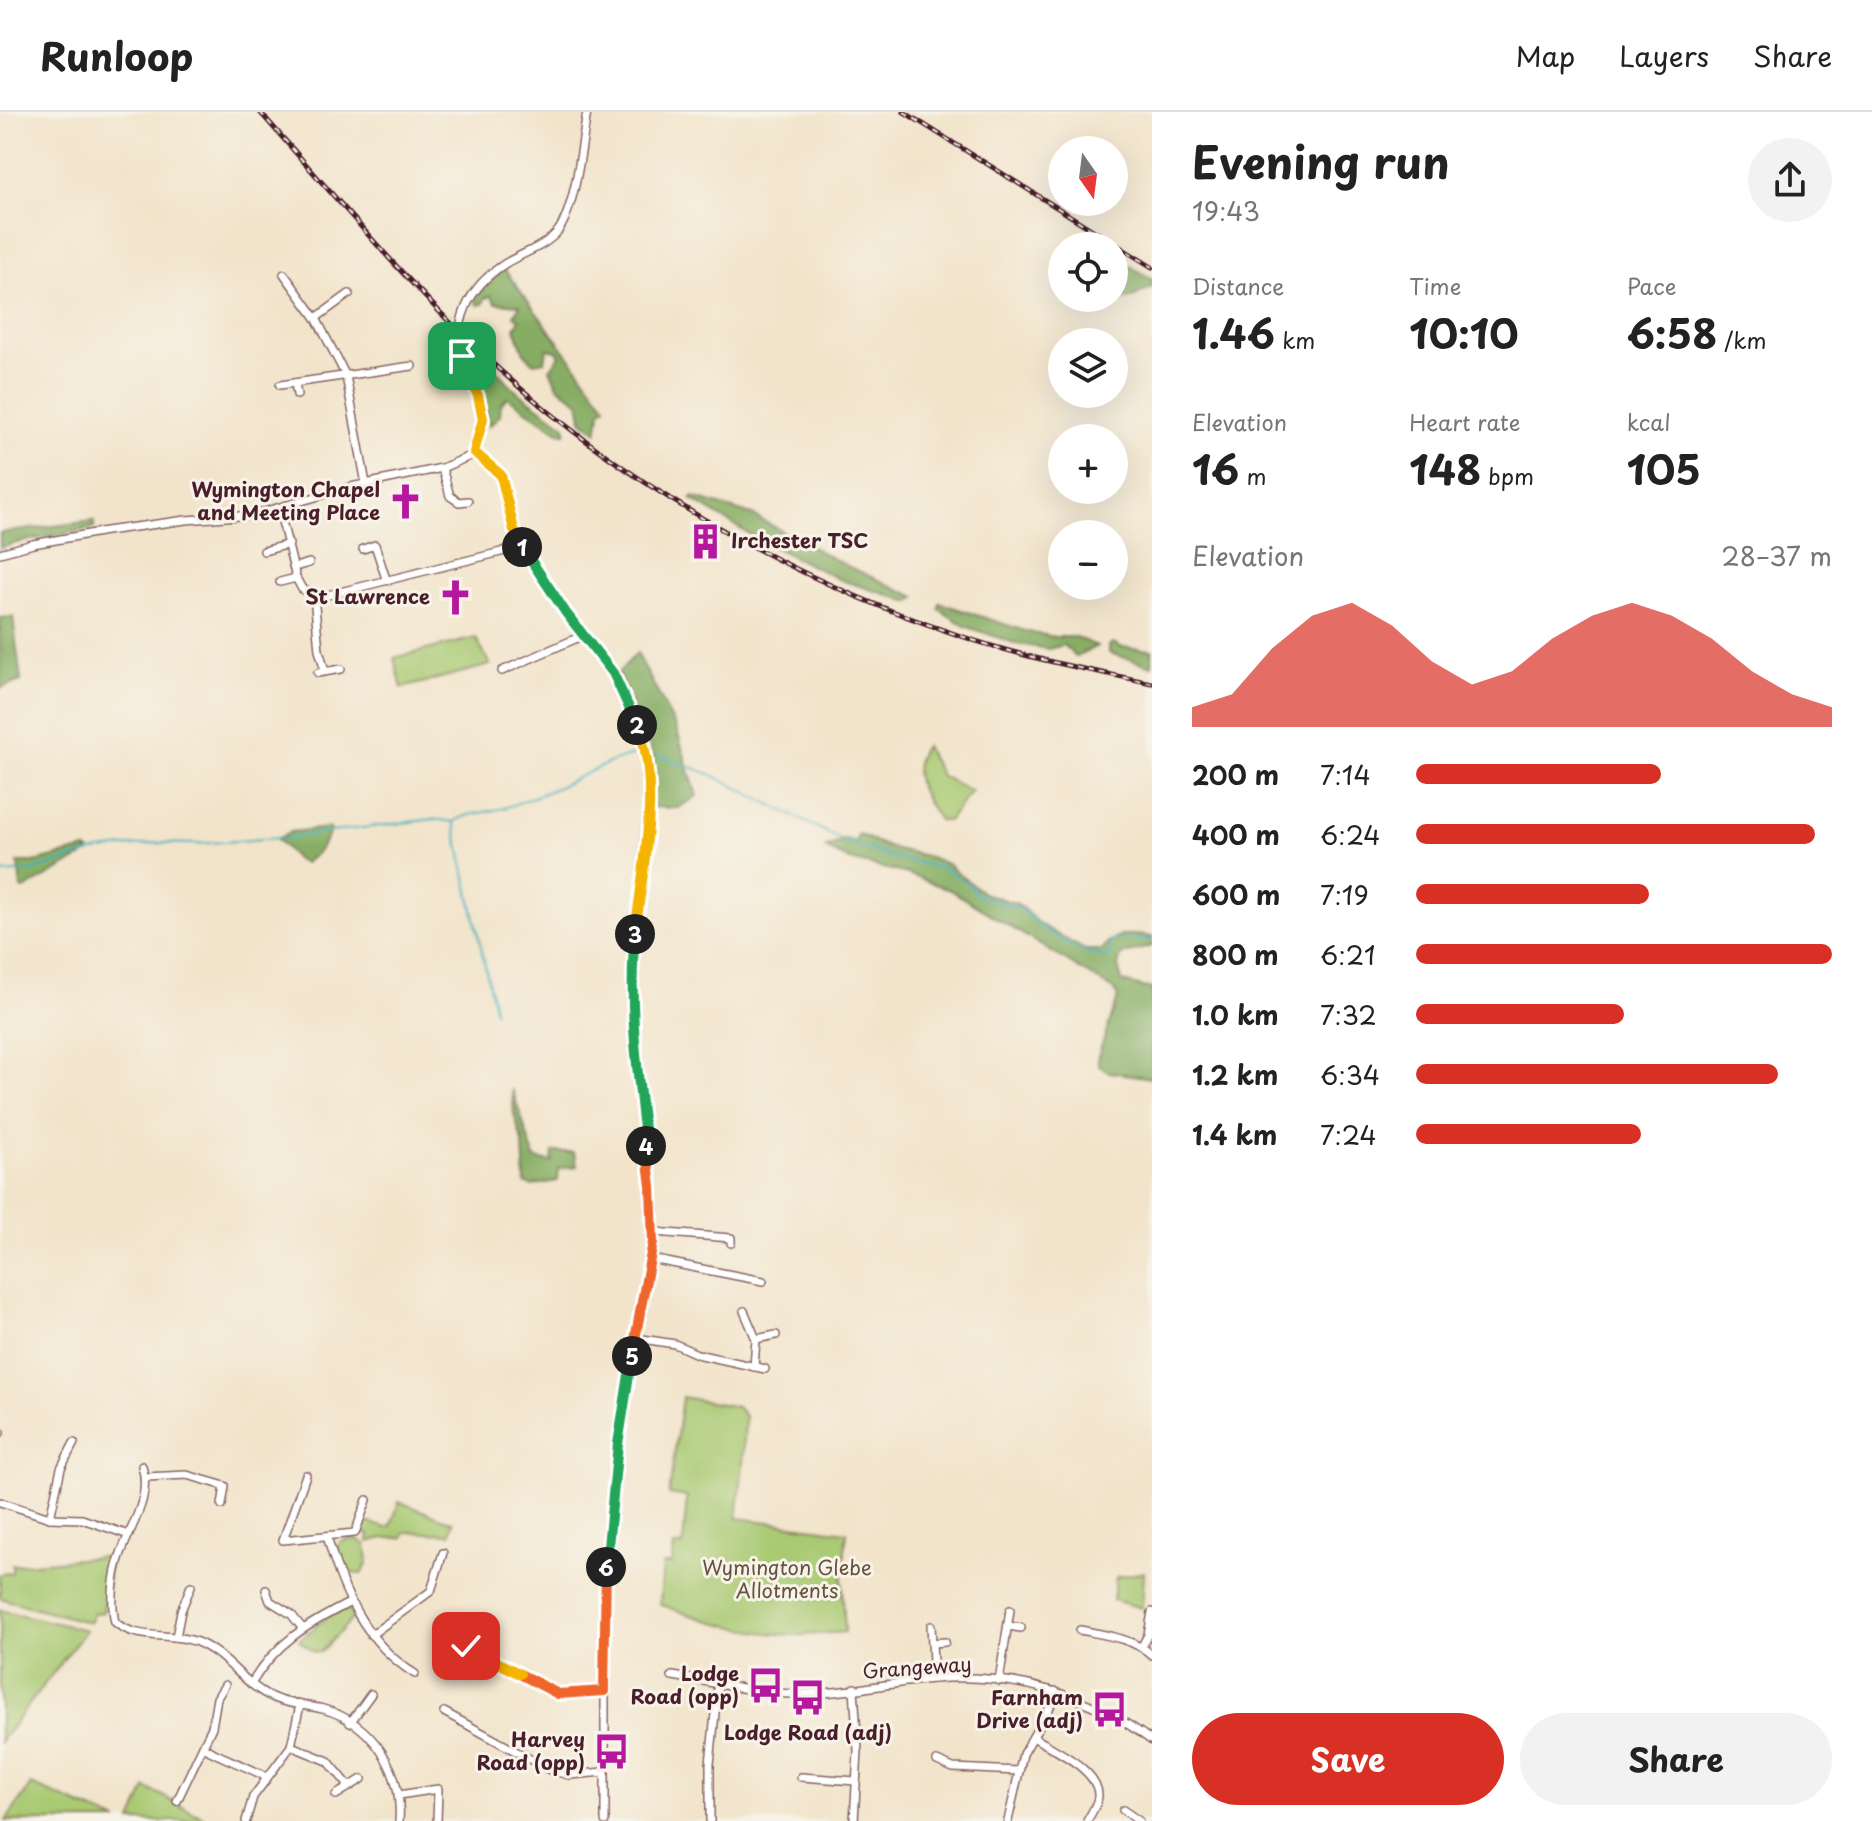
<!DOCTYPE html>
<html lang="en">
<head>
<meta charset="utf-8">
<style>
  body { margin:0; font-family:"Playpen Sans",sans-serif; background:#f2f2f2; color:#222; height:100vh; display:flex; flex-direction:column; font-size:30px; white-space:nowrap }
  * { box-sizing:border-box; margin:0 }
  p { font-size:26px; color:#767676 }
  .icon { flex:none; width:44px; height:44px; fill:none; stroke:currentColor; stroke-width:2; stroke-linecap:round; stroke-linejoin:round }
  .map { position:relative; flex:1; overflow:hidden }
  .side { display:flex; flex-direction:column; background:#fff; width:720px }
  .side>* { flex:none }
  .needle { width:52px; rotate:166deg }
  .fabs { position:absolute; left:1048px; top:24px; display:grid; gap:16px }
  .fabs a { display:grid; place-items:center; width:80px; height:80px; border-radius:50%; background:#fff; box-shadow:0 8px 32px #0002; font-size:40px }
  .pin { position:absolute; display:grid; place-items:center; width:68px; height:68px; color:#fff; margin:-34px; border-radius:16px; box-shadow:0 4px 12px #0006 }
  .km { position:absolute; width:40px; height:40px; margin:-20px; border-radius:50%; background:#222; color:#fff; font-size:22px; line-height:40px; text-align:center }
  .round { display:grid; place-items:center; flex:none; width:84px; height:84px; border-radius:42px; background:#f2f2f2 }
  .headline { display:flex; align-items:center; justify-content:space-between; height:136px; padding:0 40px }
  h1 { font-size:44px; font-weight:700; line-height:60px }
  .metrics { display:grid; grid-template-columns:repeat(3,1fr); gap:12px; height:136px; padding:8px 40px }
  .metrics div { display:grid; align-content:center }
  .metrics b { font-size:40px; font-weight:700 }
  .metrics small { font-size:22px; font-weight:400 }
  .metrics p { font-size:22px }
  .chart { height:224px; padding:16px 40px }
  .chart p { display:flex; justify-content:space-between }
  .chart svg { width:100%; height:144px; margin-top:8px; fill:#d93025; opacity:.7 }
  .action { display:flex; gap:16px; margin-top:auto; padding:16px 40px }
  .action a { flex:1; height:92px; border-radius:48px; background:#d93025; color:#fff; font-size:32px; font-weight:700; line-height:92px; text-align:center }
  .action a+a { background:#f2f2f2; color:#222 }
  ul { padding:0 40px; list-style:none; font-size:26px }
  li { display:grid; grid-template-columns:128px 96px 1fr; align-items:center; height:60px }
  li i { height:20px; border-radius:10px; background:#d93025 }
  header { display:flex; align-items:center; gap:48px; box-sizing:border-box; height:112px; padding:0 40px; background:#fff; border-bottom:2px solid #e0e0e0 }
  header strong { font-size:38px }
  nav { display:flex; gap:44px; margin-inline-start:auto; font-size:28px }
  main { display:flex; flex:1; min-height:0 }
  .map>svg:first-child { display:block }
  .green { fill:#a9c972; stroke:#7a744e; stroke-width:2 }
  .forest { fill:#86ad64; stroke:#686648; stroke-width:2 }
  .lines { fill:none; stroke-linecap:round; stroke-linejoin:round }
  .stream { stroke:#3faebd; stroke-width:2 }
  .minor-casing { stroke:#856463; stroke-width:10 }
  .minor { stroke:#fff; stroke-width:7 }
  .rail-casing { stroke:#4a1f2b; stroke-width:5 }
  .rail { stroke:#f7f3e8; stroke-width:2; stroke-dasharray:6; stroke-linecap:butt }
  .split-1-casing { stroke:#fff; stroke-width:16 }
  .split-2-casing { stroke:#fff; stroke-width:16 }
  .split-3-casing { stroke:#fff; stroke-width:16 }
  .split-4-casing { stroke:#fff; stroke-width:16 }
  .split-5-casing { stroke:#fff; stroke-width:16 }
  .split-6-casing { stroke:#fff; stroke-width:16 }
  .split-7-casing { stroke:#fff; stroke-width:16 }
  .split-8-casing { stroke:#fff; stroke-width:16 }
  .split-1 { stroke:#f5b400; stroke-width:10 }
  .split-2 { stroke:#22a559; stroke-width:10 }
  .split-3 { stroke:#f5b400; stroke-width:10 }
  .split-4 { stroke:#22a559; stroke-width:10 }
  .split-5 { stroke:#f0652b; stroke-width:10 }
  .split-6 { stroke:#22a559; stroke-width:10 }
  .split-7 { stroke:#f0652b; stroke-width:10 }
  .split-8 { stroke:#f5b400; stroke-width:10 }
  .labels { text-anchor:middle; stroke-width:6; stroke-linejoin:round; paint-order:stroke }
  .poi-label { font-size:20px; font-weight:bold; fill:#4a1f2b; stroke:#f7f3e8; text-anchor:end }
  .park-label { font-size:20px; fill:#665240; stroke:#f7f3e8 }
  .street-label { font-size:20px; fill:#4a1f2b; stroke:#f7f3e8 }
</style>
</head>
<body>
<header>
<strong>Runloop</strong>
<nav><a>Map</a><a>Layers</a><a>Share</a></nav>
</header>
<main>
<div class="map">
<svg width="1152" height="1709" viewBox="0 0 1152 1709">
  <rect width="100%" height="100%" fill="#f7f3e8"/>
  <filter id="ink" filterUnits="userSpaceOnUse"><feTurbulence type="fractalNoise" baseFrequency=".0125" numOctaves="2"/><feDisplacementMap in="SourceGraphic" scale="16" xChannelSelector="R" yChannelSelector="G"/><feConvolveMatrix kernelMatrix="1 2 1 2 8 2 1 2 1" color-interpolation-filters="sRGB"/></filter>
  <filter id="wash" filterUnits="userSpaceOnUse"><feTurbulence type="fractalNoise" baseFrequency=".006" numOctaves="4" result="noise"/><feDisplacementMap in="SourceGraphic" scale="32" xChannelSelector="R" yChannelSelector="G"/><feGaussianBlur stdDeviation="1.8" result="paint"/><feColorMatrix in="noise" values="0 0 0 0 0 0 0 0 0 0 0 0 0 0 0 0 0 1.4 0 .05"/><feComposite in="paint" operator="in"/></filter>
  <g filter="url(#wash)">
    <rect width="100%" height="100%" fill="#f2e4cb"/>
    <g class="green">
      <polygon points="476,526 490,553 402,576 394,546"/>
      <path d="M925,634L941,664L971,679L948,709L939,708C923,684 905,660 925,634Z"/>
      <path d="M682,1285L737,1295L745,1304L743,1353L737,1406L847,1420L842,1467L845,1520C828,1521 812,1523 795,1523C755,1523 697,1507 660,1492L663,1452H672L674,1434H683L687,1385L669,1382Z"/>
      <polygon points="399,1390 453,1410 450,1422 405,1420 403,1426 385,1426 368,1430 369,1423 363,1420 363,1409 387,1416 391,1414"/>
      <polygon points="350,1427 359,1428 366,1433 368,1450 362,1462 345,1461 335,1440 340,1430"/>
      <polygon points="111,1444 103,1500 93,1501 90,1511 0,1486 0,1462 12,1461 12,1453"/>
      <polygon points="1144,1460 1142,1496 1113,1488 1116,1465"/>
      <polygon points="345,1497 350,1499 353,1506 321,1540 314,1540 299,1528 327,1505"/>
      <polygon points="0,1498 86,1518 0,1630"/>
      <polygon points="31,1673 118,1709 6,1709"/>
      <path d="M146,1676C167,1685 184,1697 205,1706L204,1709H132Z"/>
    </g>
    <g class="forest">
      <polygon points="1114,145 1152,167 1152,175 1131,186 1102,192 1105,186 1114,186"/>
      <path d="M504,157L606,294L601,298L597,320L582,308C579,280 577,291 560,276C555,272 553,263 550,257L560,244L557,239L547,237L545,249L534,251L524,241L515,216L520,208L514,204L520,193L496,191L491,184L485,186L483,192L477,193L475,188L484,174Z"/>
      <path d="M462,223L514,277L565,314L566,320L562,322L507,285L501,292L500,303L489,314C485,281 467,255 462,223Z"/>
      <polygon points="693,385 752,403 845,453 916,485 910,490 841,468 759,428 691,387"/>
      <polygon points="94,409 94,416 20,430 0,436 0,421"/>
      <polygon points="940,491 1028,520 1055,525 1076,525 1097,534 1076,545 1063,533 1049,537 1017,532 965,514 939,497"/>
      <polygon points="13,505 21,569 0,576 0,506"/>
      <polygon points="1113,531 1121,535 1152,538 1152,554 1109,541 1109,533"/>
      <polygon points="637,541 676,616 697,684 678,696 652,695 654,644 618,561"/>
      <polygon points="329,716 331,719 318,740 304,751 298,749 277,727 290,720"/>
      <path d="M858,722L888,735L930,745L947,752L983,781L1018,792L1039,812L1085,838H1102C1117,818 1129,822 1152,825V834L1121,843L1118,854L1122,870L1152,877V966L1109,960L1099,954L1097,947L1117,889L1118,883L1114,878L950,778L908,762L850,748L825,736L845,727L856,730Z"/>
      <polygon points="86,737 89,739 85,743 24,777 21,776 18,750 34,750"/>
      <polygon points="512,977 535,1047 552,1050 553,1040 574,1040 577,1054 559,1057 558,1069 531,1074 525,1071 523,1032 514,1002"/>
    </g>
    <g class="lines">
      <g class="stream">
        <polyline points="659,643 712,663 842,728 889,744 946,757 968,771 978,784 1019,796 1047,819 1077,837 1106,846 1109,843 1111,828 1152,828"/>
        <polyline points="454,710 495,900"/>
        <path d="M0,761L30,759L100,738L157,731L195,732L292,725L433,707L454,710C463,701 493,700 507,695C528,687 551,679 571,669C592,659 611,648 634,643"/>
      </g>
    </g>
  </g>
  <g filter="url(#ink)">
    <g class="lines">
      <defs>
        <g id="minor">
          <polyline points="284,162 316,206 346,264 366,372"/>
          <polyline points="316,206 349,182"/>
          <polyline points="295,271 297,283"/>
          <polyline points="280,273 412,254"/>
          <polyline points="475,342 501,363 520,433 566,501 617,567 641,623 648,648 649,679 634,834 632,883 638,964 651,1074 654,1120 651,1147 627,1270 611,1395 605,1472 605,1709"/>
          <path d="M475,342C472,328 486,314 481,295C478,281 470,269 465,255C450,212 468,175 506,151C523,141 546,134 558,119C576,95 582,30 587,0"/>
          <polyline points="442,356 450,384 459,390 468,389"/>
          <polyline points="279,397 296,466 302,477 320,485 501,440 520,433"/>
          <polyline points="363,437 375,433 386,467"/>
          <polyline points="264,439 289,432"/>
          <polyline points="0,441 33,432 106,419 186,408 252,403 351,375 442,356 475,342"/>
          <polyline points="295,455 309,451"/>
          <polyline points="280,470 296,466"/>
          <polyline points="314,484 319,538 325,559"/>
          <polyline points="502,559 584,523"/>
          <polyline points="318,561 341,557"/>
          <polyline points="654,1120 731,1126 731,1131"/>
          <polyline points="651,1147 763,1169"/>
          <polyline points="744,1199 756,1227 754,1255"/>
          <polyline points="636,1226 675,1232 697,1242 765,1257"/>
          <polyline points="756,1227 776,1223"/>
          <polyline points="0,1319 0,1321"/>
          <path d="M142,1354C153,1390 125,1420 117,1454C113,1469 111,1495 115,1510C136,1529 172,1520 197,1530C227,1542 245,1575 276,1587C291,1593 308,1593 323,1597C373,1611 403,1659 399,1709"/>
          <polyline points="306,1363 283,1428 355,1421 367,1388"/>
          <polyline points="145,1365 187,1363 225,1374 222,1393"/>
          <polyline points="0,1390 50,1406 82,1407 129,1423"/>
          <polyline points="50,1406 61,1356 74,1331"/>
          <path d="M327,1424C342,1479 365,1531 415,1562"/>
          <polyline points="266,1478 270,1489 291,1502 303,1517"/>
          <polyline points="931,1514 934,1567"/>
          <polyline points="1008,1514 1021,1516"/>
          <path d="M1080,1518C1105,1523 1132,1526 1152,1543"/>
          <polyline points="371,1523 431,1479 443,1441"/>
          <polyline points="176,1525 181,1499 191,1474"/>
          <polyline points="932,1531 945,1530"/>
          <polyline points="466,1534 558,1582 604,1579"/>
          <polyline points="1142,1534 1148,1523 1152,1500"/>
          <path d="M672,1564C710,1569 754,1581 793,1582C839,1583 887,1571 933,1567C1010,1560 1090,1582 1152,1629"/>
          <polyline points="999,1569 1010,1498"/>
          <path d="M251,1572C276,1530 308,1512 351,1490"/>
          <polyline points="444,1600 550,1658 569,1663 605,1660"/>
          <polyline points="350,1611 371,1582"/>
          <path d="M1033,1625C1054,1638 1100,1658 1098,1685C1097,1693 1091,1702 1087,1709"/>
          <polyline points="291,1634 328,1649 349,1674"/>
          <path d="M203,1635C223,1647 245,1653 266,1665"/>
          <polyline points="937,1649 953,1656 1019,1659"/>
          <polyline points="801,1665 856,1669"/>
          <polyline points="336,1683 362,1667"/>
          <polyline points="399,1683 438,1677 437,1709"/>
          <polyline points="177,1689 212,1615 217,1586 225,1573"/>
          <polyline points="1123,1698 1139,1709"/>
          <polyline points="246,1709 253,1685 291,1634 300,1593"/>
          <polyline points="710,1709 710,1652 718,1571"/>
          <polyline points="854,1709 858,1639 854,1576"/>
          <polyline points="1008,1709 1023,1642 1050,1595 1055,1579"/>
        </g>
      </defs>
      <use href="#minor" class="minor-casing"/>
      <use href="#minor" class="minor"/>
      <defs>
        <g id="rail">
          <path d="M260,0C331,80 400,163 477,237C612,365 781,464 958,523C1021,545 1087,558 1152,571"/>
          <polyline points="904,0 1152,155"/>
        </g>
      </defs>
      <use href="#rail" class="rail-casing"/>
      <use href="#rail" class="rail"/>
    </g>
  </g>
  <g class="lines" filter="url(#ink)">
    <defs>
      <polyline id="split-1" points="462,244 478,284 483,307 474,340 501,363 514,418 522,435"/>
      <polyline id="split-2" points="522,435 566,501 613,561 637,613"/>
      <path id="split-3" d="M635,822C642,761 662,669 637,613"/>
      <path id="split-4" d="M635,822C628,893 638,964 646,1034"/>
      <polyline id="split-5" points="632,1244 653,1130 651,1074 646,1034"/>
      <polyline id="split-6" points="606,1455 618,1332 632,1244"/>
      <polyline id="split-7" points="520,1562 558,1582 604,1579 606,1455"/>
      <polyline id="split-8" points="466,1534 520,1562"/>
    </defs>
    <use href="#split-1" class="split-1-casing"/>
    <use href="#split-2" class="split-2-casing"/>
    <use href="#split-3" class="split-3-casing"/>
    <use href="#split-4" class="split-4-casing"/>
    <use href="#split-5" class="split-5-casing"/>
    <use href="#split-6" class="split-6-casing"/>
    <use href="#split-7" class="split-7-casing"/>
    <use href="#split-8" class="split-8-casing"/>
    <use href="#split-1" class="split-1"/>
    <use href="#split-2" class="split-2"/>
    <use href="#split-3" class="split-3"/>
    <use href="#split-4" class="split-4"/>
    <use href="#split-5" class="split-5"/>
    <use href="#split-6" class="split-6"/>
    <use href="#split-7" class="split-7"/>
    <use href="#split-8" class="split-8"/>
  </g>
  <defs>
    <symbol id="church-bare" viewBox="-9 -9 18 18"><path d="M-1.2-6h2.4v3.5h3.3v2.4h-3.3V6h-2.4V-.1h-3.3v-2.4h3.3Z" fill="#b5179e" stroke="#f7f3e8" stroke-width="2.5" paint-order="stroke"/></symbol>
    <symbol id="building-bare" viewBox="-9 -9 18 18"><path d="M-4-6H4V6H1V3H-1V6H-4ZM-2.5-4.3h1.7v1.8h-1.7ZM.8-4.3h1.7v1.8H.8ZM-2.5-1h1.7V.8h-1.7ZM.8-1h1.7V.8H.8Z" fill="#b5179e" stroke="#f7f3e8" stroke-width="2.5" paint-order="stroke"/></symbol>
    <symbol id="bus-bare" viewBox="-9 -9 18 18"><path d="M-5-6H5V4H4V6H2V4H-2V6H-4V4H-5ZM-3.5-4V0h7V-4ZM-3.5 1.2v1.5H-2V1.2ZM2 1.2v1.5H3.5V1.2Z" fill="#b5179e" stroke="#f7f3e8" stroke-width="2.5" paint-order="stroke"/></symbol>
  </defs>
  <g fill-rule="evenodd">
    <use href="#church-bare" x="380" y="364" width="51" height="51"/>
    <use href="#building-bare" x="680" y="404" width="51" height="51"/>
    <use href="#church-bare" x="430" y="460" width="51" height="51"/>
    <use href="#bus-bare" x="740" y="1548" width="51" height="51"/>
    <use href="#bus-bare" x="782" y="1560" width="51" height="51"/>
    <use href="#bus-bare" x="1084" y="1572" width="51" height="51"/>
    <use href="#bus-bare" x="586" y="1614" width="51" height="51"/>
  </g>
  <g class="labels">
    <g class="poi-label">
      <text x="380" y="385">Wymington Chapel<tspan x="380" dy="23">and Meeting Place</tspan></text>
      <text x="731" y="436" text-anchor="start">Irchester TSC</text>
      <text x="430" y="492">St Lawrence</text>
      <text x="739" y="1569">Lodge<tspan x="739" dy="23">Road (opp)</tspan></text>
      <text x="1083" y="1593">Farnham<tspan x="1083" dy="23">Drive (adj)</tspan></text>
      <text x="808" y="1628" text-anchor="middle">Lodge Road (adj)</text>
      <text x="585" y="1635">Harvey<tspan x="585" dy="23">Road (opp)</tspan></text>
    </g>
    <g class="park-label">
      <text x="787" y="1463">Wymington Glebe<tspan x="787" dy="23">Allotments</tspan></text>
    </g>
    <g class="street-label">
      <text transform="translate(917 1556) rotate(-4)" y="7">Grangeway</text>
    </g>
  </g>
</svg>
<div class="fabs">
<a><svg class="needle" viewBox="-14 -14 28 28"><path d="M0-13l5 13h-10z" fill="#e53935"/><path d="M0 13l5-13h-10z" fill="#767676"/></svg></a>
<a><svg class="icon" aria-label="locate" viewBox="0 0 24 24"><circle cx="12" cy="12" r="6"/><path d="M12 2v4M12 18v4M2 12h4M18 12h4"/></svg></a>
<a><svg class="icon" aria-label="layers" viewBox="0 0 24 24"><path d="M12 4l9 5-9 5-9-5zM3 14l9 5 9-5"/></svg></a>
<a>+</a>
<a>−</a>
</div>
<div class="pin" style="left:462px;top:244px;background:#1e9e55"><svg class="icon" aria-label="arrive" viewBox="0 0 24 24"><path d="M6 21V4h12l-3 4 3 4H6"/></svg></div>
<div class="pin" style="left:466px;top:1534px;background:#d93025"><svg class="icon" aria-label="check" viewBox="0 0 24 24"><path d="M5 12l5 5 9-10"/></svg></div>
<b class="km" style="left:522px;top:435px">1</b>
<b class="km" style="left:637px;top:613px">2</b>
<b class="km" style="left:635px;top:822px">3</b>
<b class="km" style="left:646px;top:1034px">4</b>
<b class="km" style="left:632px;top:1244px">5</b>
<b class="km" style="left:606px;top:1455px">6</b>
</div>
<section class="side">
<div class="headline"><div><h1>Evening run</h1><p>19:43</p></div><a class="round"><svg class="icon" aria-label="share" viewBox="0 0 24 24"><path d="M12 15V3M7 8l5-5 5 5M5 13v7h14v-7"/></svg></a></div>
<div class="metrics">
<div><p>Distance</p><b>1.46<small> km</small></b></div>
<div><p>Time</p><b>10:10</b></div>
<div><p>Pace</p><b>6:58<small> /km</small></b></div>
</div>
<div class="metrics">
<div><p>Elevation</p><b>16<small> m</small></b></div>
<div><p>Heart rate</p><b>148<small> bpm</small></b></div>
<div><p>kcal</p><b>105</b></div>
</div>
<div class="chart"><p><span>Elevation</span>28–37 m</p>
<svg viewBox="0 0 160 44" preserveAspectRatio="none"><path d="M0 44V38L10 34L20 20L30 10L40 6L50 13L60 24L70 31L80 27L90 17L100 10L110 6L120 10L130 17L140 27L150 34L160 38V44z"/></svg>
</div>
<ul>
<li><b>200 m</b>7:14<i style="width:59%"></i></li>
<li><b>400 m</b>6:24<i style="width:96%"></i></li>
<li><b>600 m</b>7:19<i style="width:56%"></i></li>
<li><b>800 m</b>6:21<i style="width:100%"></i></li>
<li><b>1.0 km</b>7:32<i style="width:50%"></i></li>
<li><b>1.2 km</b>6:34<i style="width:87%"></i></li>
<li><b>1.4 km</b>7:24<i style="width:54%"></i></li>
</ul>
<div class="action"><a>Save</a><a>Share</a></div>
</section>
</main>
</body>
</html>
